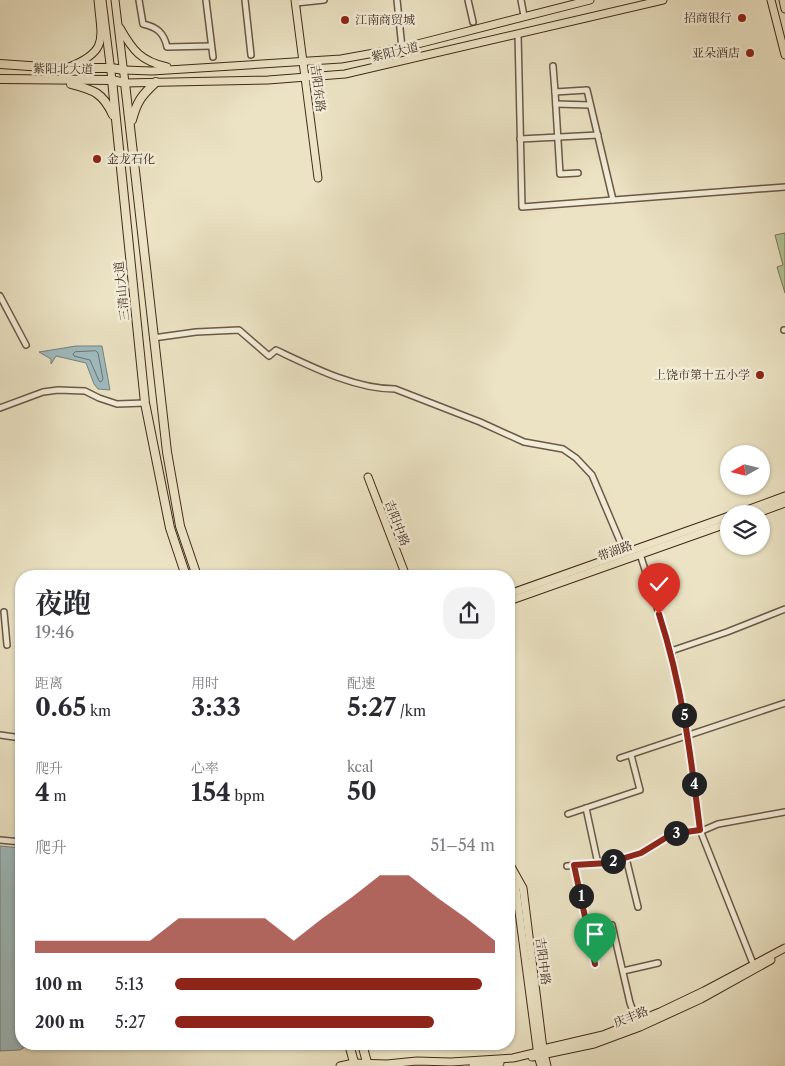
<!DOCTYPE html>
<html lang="zh">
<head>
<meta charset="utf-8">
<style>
  body { margin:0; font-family:"Libre Caslon Text","Noto Serif SC",serif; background:#f2f2f3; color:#2b2b33; height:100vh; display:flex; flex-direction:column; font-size:19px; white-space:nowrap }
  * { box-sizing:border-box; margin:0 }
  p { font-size:16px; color:#7c7c81 }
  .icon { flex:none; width:28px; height:28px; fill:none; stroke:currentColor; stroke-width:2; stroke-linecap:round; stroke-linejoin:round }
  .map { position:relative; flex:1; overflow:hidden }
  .side { position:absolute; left:15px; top:570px; width:500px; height:480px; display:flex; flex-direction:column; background:#fff; border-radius:20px; box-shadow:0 1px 4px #0004 }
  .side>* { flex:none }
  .needle { width:32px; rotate:262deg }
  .controls { position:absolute; left:720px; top:445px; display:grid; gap:10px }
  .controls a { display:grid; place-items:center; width:50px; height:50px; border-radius:50%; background:#fff; box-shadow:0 1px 4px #0004; font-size:25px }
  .pin { position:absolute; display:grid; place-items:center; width:42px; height:42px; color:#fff; margin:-51px -21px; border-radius:50% 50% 50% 0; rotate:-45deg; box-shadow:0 0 5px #0007 }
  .pin .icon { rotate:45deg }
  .km { position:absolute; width:25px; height:25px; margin:-12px; border-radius:50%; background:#222; color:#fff; font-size:14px; line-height:25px; text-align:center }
  .round { display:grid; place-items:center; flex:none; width:52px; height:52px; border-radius:20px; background:#f2f2f3 }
  .summary { display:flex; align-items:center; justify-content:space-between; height:85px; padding:0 20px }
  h1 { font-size:28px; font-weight:700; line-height:38px }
  .figures { display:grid; grid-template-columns:repeat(3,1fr); gap:8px; height:85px; padding:5px 20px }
  .figures div { display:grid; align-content:center }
  .figures b { font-size:25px; font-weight:700 }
  .figures small { font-size:14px; font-weight:400 }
  .figures p { font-size:14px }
  .chart { height:140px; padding:10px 20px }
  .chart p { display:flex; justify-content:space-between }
  .chart svg { width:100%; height:90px; margin-top:5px; fill:#8f2418; opacity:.7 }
  ul { padding:0 20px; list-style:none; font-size:16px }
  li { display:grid; grid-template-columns:80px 60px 1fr; align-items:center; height:38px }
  li i { height:12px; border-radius:6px; background:#8f2418 }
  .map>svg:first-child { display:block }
  .green { fill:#b2c597; stroke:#7a775a }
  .water { fill:#9ebbbf; stroke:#79817e }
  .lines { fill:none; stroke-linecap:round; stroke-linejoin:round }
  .shore { stroke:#70726e; stroke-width:1 }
  .minor-casing { stroke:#6c5846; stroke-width:8 }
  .major-casing { stroke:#42291c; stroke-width:9 }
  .highway-casing { stroke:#42291c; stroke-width:10 }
  .minor { stroke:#f2edd9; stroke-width:5 }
  .major { stroke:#ebe3c4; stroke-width:7 }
  .highway { stroke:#ebe3c4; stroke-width:8 }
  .route-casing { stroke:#fff; stroke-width:10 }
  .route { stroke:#8f2418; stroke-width:6 }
  .poi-dot { fill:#8f2418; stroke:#f2edd9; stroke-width:2 }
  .labels { text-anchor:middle; stroke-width:5; stroke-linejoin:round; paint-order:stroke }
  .poi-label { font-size:12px; fill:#42291c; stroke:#f2edd9; text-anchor:end }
  .street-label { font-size:12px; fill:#42291c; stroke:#f2edd9 }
</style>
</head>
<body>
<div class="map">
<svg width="785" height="1066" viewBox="0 0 785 1066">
  <rect width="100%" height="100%" fill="#ebe3c4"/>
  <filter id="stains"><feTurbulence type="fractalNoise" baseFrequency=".004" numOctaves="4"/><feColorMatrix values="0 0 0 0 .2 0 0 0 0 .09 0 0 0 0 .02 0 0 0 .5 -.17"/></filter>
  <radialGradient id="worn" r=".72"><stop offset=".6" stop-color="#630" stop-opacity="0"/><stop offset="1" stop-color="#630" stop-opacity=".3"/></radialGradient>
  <polygon class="green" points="785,233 785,293 777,267 783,265 775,235"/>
  <g class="water">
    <polygon points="76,346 102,346 110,390 98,389 94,384 86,363 56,356 51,364 51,359 39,352"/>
    <polygon points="0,846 21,848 21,1044 30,1044 20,1050 0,1051"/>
  </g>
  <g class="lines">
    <polygon class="shore" points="96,351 98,353 103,379 101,382 99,381 90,360 74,356 73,354 75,352"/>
    <defs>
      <g id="minor">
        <path d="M139,0L143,24C157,27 164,33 167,47L211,46"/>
        <polyline points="206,0 213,57"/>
        <polyline points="245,0 251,55"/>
        <polyline points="397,0 402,48"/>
        <polyline points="468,0 473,22"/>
        <polyline points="521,0 524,16"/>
        <polyline points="296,3 324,0"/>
        <polyline points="518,34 522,207 785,187"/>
        <polyline points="553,66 555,92 587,90 613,200"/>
        <polyline points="555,92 560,174 578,173"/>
        <polyline points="556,104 590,105"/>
        <polyline points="520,139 598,135"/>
        <polyline points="0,296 26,345"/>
        <polyline points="784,330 785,330"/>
        <path d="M153,338L196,332L239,330L269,356L276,350C312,367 355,389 395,389L480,422L524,442L563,449L576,458L592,475L625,553"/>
        <polyline points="0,408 43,392 58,390 85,391 99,398 117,404 145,403"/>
        <polyline points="640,554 671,651 688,735 700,830 754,966"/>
        <polyline points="4,612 7,645"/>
        <polyline points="671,651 727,632 785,609"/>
        <polyline points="0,735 21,738"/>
        <polyline points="620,758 785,703"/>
        <polyline points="586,808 598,864"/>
        <polyline points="568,814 640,790 631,755"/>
        <polyline points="21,819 20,825 21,829"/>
        <polyline points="0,840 21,842"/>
        <polyline points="626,858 638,907"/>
        <polyline points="574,865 595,964"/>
        <polyline points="567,866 608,863 641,853 672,834 704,830 718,824 785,812"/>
        <polyline points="612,925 630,1003 638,1024"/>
        <polyline points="623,971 658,963"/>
      </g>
      <g id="major">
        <polyline points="102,0 112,80"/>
        <polyline points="115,0 125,83 268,80 345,74 663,0"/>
        <polyline points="295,0 318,178"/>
        <polyline points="771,0 785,55"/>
        <polyline points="783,0 785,9"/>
        <path d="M120,28C133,51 141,61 167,67"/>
        <path d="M69,67C110,51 101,37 98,0"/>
        <polyline points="124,70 152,71 341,59 402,48 590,0"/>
        <polyline points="368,477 406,576"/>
        <polyline points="736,514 785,496"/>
        <polyline points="755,514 785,503"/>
        <polyline points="509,594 729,516"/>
        <polyline points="509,601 729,523"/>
        <polyline points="509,863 523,888 543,1049 547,1066"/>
        <polyline points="509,876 516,889 538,1056 541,1066"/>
        <polyline points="532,1057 594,1044 640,1027 701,999 771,960"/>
        <polyline points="340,1066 354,1063 387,1064 417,1061 451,1062 513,1058 538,1052 543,1049 603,1035 660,1012 704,991 785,948"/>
        <polyline points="473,1066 500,1063"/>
      </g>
      <g id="highway">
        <polyline points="0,64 58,68 111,68 124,70"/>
        <polyline points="0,79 112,80 125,83 167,452 180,526 197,576"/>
        <polyline points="112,80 145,403 170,528 186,576"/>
        <path d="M71,84C94,90 103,93 113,115"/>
        <path d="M132,120C137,101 142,95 156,82"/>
        <polyline points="349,1044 355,1066"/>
        <polyline points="362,1044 368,1066"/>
      </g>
    </defs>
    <use href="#minor" class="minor-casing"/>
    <use href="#major" class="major-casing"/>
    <use href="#highway" class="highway-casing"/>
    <use href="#minor" class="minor"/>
    <use href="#major" class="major"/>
    <use href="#highway" class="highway"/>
  </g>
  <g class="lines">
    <defs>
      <path id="route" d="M595,964L574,865L608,863L641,853L672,834L700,830C691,756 682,685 659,614"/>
    </defs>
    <use href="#route" class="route-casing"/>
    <use href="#route" class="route"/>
  </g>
  <g class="poi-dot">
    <circle cx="742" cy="18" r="5"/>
    <circle cx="345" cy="20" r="5"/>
    <circle cx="750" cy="53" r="5"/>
    <circle cx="97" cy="159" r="5"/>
    <circle cx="760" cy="375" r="5"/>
  </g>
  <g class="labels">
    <g class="poi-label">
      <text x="732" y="22">招商银行</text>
      <text x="355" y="24" text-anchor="start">江南商贸城</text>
      <text x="740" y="57">亚朵酒店</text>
      <text x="107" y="163" text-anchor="start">金龙石化</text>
      <text x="750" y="379">上饶市第十五小学</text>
    </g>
    <g class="street-label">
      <text transform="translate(395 52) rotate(-13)" y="4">紫阳大道</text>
      <text transform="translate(63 69) rotate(1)" y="4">紫阳北大道</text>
      <text transform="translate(318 88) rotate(83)" y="4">吉阳东路</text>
      <text transform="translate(122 291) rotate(-96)" y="4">三清山大道</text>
      <text transform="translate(397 523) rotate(69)" y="4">吉阳中路</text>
      <text transform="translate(615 551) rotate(-20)" y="4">带湖路</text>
      <text transform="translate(543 961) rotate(83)" y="4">吉阳中路</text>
      <text transform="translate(631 1017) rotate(-22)" y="4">庆丰路</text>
    </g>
  </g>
  <rect width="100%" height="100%" filter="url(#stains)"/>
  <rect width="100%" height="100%" fill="url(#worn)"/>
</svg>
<div class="controls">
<a><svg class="needle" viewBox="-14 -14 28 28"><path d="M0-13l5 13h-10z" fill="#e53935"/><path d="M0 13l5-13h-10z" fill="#7c7c81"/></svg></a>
<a><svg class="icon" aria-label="layers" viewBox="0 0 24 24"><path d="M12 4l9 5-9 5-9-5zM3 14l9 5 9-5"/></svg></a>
</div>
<div class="pin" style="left:595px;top:964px;background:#1e9e55"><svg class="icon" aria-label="arrive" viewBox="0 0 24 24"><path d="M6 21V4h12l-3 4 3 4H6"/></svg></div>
<div class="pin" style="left:659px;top:614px;background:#d93025"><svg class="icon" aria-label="check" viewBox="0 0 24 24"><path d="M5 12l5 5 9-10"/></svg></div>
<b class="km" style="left:581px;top:896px">1</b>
<b class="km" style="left:613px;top:861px">2</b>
<b class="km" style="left:676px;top:833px">3</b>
<b class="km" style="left:694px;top:784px">4</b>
<b class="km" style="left:684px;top:715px">5</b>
<section class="side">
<div class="summary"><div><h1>夜跑</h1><p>19:46</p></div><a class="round"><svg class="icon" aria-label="share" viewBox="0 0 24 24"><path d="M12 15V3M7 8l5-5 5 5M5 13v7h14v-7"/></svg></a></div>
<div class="figures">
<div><p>距离</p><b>0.65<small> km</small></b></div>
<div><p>用时</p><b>3:33</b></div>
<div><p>配速</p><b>5:27<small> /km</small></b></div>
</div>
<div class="figures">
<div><p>爬升</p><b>4<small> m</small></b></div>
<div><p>心率</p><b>154<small> bpm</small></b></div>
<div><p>kcal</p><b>50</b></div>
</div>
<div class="chart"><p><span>爬升</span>51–54 m</p>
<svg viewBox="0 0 160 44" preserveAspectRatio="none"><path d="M0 44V38L10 38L20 38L30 38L40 38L50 27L60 27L70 27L80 27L90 38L100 27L110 17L120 6L130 6L140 17L150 27L160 38V44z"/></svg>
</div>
<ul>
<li><b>100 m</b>5:13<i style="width:96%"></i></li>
<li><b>200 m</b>5:27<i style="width:81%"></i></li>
</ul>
</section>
</div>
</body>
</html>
